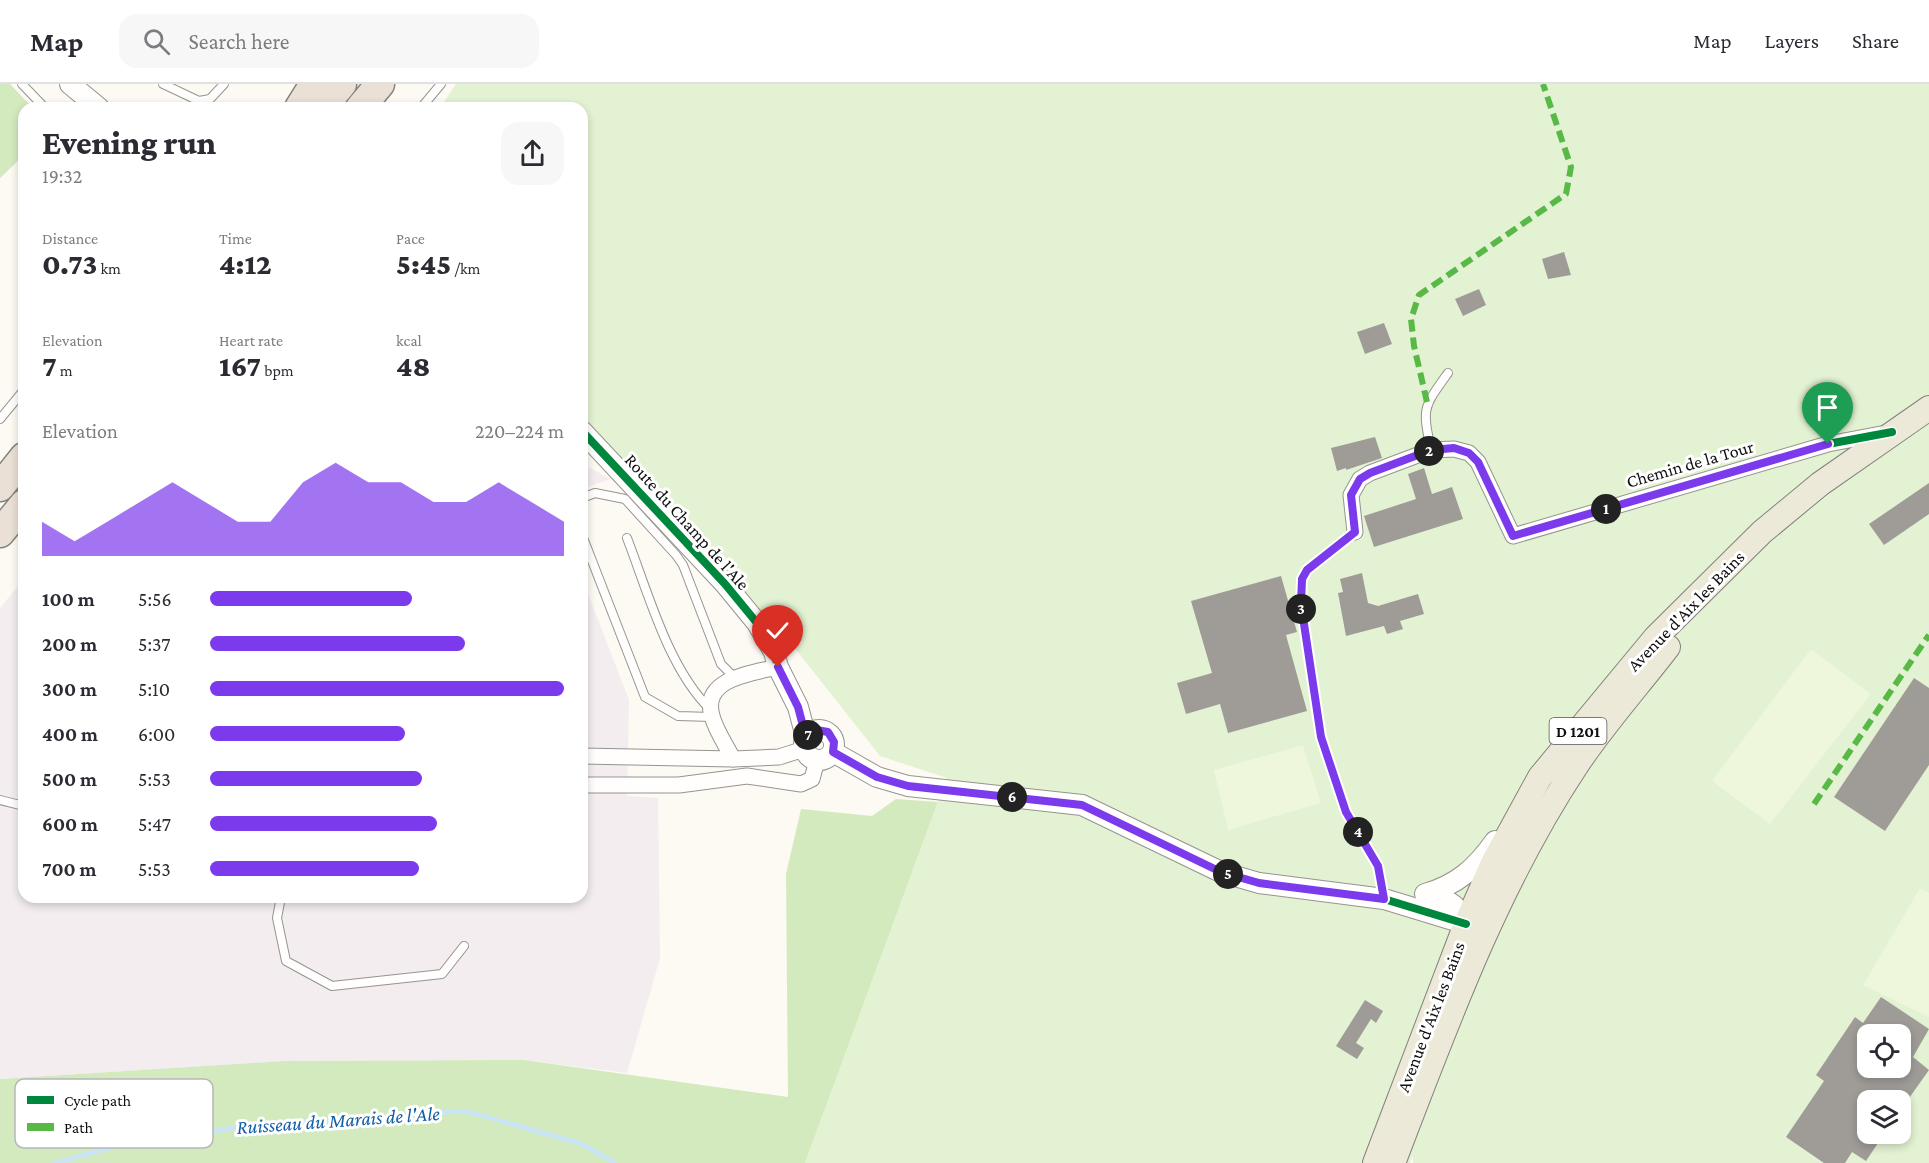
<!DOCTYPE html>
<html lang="en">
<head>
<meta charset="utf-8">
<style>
  body { margin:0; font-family:"Crimson Pro",serif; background:#f7f7f7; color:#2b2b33; height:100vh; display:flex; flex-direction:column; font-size:22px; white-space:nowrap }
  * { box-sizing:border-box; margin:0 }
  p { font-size:20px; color:#7c7c81 }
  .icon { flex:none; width:33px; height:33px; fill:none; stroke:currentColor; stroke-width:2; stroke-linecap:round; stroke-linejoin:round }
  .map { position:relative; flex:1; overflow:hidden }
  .side { position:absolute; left:18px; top:18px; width:570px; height:801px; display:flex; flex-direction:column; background:#fff; border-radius:18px; box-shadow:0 3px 9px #0003 }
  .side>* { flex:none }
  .controls { position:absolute; left:1857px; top:940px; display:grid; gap:12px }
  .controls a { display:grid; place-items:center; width:54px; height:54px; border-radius:12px; background:#fff; box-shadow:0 3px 9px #0003; font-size:30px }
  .pin { position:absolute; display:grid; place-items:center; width:51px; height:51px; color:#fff; margin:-62px -26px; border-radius:50% 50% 50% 0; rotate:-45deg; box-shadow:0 0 6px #0007 }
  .pin .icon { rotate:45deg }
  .km { position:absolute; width:30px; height:30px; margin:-15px; border-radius:50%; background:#222; color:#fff; font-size:16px; line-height:30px; text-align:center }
  .round { display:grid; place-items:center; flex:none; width:63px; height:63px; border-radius:18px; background:#f7f7f7 }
  .head { display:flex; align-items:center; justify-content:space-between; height:102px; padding:0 24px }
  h1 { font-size:33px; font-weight:800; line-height:45px }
  .stats { display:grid; grid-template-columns:repeat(3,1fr); gap:9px; height:102px; padding:6px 24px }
  .stats div { display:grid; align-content:center }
  .stats b { font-size:30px; font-weight:800 }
  .stats small { font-size:16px; font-weight:400 }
  .stats p { font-size:16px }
  .chart { height:168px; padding:12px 24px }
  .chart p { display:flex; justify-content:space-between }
  .chart svg { width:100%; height:108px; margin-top:6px; fill:#7c3aed; opacity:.7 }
  ul { padding:0 24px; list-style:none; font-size:20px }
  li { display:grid; grid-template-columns:96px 72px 1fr; align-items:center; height:45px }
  li i { height:15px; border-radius:8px; background:#7c3aed }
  header { display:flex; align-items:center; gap:36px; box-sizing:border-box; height:84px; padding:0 30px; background:#fff; border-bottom:2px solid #e1e1e2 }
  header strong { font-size:28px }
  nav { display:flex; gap:33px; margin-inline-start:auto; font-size:21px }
  .search { width:420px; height:54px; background:#f7f7f7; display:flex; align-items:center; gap:15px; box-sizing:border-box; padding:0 21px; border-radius:18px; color:#7c7c81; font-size:22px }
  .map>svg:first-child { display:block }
  .industrial { fill:#f3edef }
  .green { fill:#e3f2d2; fill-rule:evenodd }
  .forest { fill:#d3eabf }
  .pitch { fill:#eef6db }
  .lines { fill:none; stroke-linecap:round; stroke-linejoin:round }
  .stream { stroke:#c8e4f6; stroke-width:4.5 }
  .building { fill:#9f9c98; fill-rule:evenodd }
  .service-casing { stroke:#959491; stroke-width:10 }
  .minor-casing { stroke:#959491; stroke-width:17 }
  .tertiary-casing { stroke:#959491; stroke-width:22 }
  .primary-casing { stroke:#82827e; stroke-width:26 }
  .motorway-casing { stroke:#82827e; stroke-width:31 }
  .service { stroke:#fffefd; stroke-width:8 }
  .minor { stroke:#fffefd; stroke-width:15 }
  .tertiary { stroke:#fffefd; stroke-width:20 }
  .primary { stroke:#ede9d8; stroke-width:24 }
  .motorway { stroke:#eae0d5; stroke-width:28 }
  .quiet { stroke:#58b947; stroke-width:6; stroke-dasharray:12 6; stroke-linecap:butt }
  .cycleway-casing { stroke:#fff; stroke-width:11 }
  .cycleway { stroke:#00873e; stroke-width:8 }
  .route-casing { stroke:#fff; stroke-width:12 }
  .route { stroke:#7c3aed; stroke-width:8 }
  .labels { text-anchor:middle; stroke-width:6; stroke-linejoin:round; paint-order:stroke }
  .shield { fill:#fff; stroke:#565656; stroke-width:1.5 }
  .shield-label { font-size:16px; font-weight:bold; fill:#0e0e0e }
  .street-label { font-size:18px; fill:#0e0e0e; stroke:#fff }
  .water-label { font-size:20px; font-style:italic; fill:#125ea5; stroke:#fff }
  .key { fill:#fff; stroke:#b7b7b7; stroke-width:1.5 }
  .key-label { font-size:16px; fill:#0e0e0e }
</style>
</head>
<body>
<header>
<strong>Map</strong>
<div class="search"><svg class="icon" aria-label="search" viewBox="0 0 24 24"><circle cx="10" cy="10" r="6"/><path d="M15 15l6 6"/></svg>Search here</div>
<nav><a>Map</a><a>Layers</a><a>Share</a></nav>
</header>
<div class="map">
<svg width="1929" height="1079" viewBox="0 0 1929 1079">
  <rect width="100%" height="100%" fill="#fcfaf2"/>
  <g class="industrial">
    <polygon points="582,379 610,395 582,405"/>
    <polygon points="582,494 629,616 627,712 658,714 660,874 627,989 524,976 284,977 0,995 0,524 24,495 24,813 582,813"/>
  </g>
  <path class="green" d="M456,0H1929V1079H1413V1071L1410,1079H805L947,694L880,672L790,558L582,331V24H440ZM1868,951H1900V984H1868ZM1868,1017H1900V1050H1868Z"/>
  <g class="forest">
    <polygon points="0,0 10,0 33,24 24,24 24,71 0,94"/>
    <polygon points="896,715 938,718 805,1079 0,1079 0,995 284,977 524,976 788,1013 786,790 801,725 872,732"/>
  </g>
  <g class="pitch">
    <polygon points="1811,565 1871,610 1770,740 1712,697"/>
    <polygon points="1303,661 1321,719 1228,746 1214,686"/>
    <polygon points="1920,804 1929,809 1929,933 1863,901"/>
  </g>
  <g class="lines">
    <polyline class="stream" points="55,1079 110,1064 257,1040 466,1027 582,1060 615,1079"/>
  </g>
  <g class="building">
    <polygon points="1564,168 1571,191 1548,195 1542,175"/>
    <polygon points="1479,205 1486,221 1463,232 1455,215"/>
    <polygon points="1384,239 1392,260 1365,270 1357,248"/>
    <polygon points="1375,353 1382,374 1346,386 1346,384 1337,387 1331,364"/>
    <polygon points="1424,384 1432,410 1452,403 1463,435 1374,463 1364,432 1416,415 1408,390"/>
    <polygon points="1929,399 1929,430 1884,461 1869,440"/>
    <polygon points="1362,489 1368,519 1378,522 1418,510 1424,530 1400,537 1403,545 1387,550 1384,542 1346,552 1338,509 1343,508 1340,495"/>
    <polygon points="1281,492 1297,548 1286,551 1307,627 1228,649 1220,620 1186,630 1177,599 1212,589 1191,517"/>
    <polygon points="1914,594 1929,604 1929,681 1885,747 1834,713"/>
    <path d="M1881,913L1929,945L1913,973L1929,986L1907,1017H1868V1050H1884L1866,1077L1852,1068L1845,1079H1824L1786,1053L1824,997L1816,991L1855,933L1863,939ZM1868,951H1900V984H1868Z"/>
    <polygon points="1365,916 1383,927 1376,939 1371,935 1356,959 1364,964 1357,975 1336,962"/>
  </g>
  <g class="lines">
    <defs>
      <g id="service">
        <polyline points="22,0 45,24"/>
        <polyline points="163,0 199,17 210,15 224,0"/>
        <polyline points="421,24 441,0"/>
        <polyline points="0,335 24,306"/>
        <path d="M1431,366C1422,323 1423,324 1448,289"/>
        <polyline points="582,414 595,409 625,415 676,471 683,481 721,580 735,594"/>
        <polyline points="1355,448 1307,486 1302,495 1301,520 1321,653 1346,728 1378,782 1384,815"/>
        <polyline points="582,451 645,613 678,632 712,633"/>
        <path d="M627,454C648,508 668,584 710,625"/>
        <polyline points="0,716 24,722"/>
        <polyline points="281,813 277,834 286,877 332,902 442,890 464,862"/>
      </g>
      <g id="minor">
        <polyline points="1355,448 1351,411 1360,395 1370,389 1431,366 1454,365 1469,369 1478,378 1513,452 1828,360 1886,349"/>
        <polyline points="582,672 733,675 779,673 804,665"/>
        <path d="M733,675C726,661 716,647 712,632C701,594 753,589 778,583"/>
        <polyline points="582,701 679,701 747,692 801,700 812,695 817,676"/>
      </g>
      <g id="tertiary">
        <polyline points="70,0 99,24"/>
        <polyline points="582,347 725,500 757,539 774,568 778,583 798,623 806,653"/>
        <circle cx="819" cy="661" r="15"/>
        <polyline points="833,668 877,693 908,702 1082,721 1221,788 1259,799 1384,815 1466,840"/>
        <path d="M1425,810C1457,801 1476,784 1495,757"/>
        <path d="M1426,810C1453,817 1459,821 1469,847"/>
      </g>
      <g id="primary">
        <path d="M1395,1074C1446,941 1497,801 1576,682C1604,640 1638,602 1668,563"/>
        <polyline points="1375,1079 1466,840 1493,779 1540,693 1656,553 1762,448 1820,400 1929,324"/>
      </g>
      <g id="motorway">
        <polyline points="299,24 314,0"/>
        <polyline points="322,24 342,0"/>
        <polyline points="360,24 380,0"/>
        <polyline points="0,403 24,373"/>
        <polyline points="0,449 24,420"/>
      </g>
    </defs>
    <use href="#service" class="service-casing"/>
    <use href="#minor" class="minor-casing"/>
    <use href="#tertiary" class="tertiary-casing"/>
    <use href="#primary" class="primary-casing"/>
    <use href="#motorway" class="motorway-casing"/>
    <use href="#service" class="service"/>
    <use href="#minor" class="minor"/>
    <use href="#tertiary" class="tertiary"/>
    <use href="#primary" class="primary"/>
    <use href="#motorway" class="motorway"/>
    <g class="quiet">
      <polyline points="1427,318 1414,262 1411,235 1419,211 1566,110 1571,83 1543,0"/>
      <polyline points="1814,720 1929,551"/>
    </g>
    <defs>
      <g id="cycleway">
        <polyline points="582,347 725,500 757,539 774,568 778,583 798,623 806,653"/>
        <polyline points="1355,448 1351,411 1360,395 1370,389 1431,366 1454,365 1469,369 1478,378 1513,452 1828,360 1892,348"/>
        <polyline points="833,668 877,693 908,702 1082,721 1221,788 1259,799 1384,815 1466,840"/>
      </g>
    </defs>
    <use href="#cycleway" class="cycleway-casing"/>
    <use href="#cycleway" class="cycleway"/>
  </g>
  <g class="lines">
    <defs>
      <polyline id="route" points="778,583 798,623 806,653 816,646 828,648 834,658 833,668 877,693 908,702 1082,721 1221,788 1259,799 1384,815 1378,782 1346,728 1321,653 1301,520 1302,495 1307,486 1355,448 1351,411 1360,395 1370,389 1431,366 1454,364 1469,369 1478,378 1513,452 1828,360"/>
    </defs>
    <use href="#route" class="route-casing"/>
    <use href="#route" class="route"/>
  </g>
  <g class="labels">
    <rect class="shield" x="1549.5" y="634" width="57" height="26" rx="4.5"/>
    <g class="shield-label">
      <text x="1578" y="653">D 1201</text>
    </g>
    <g class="street-label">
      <text transform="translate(1690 380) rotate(-16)" y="6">Chemin de la Tour</text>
      <text transform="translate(687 438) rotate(48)" y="6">Route du Champ de l'Ale</text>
      <text transform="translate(1686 527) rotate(-46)" y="6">Avenue d'Aix les Bains</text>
      <text transform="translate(1431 933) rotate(-69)" y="6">Avenue d'Aix les Bains</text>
    </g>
    <g class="water-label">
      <text transform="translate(338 1036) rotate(-4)" y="7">Ruisseau du Marais de l'Ale</text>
    </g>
  </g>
  <rect x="15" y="995" width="198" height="69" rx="9" class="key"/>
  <rect x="27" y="1012" width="27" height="8" fill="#00873e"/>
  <rect x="27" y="1039" width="27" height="8" fill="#58b947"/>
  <g class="key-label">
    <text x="64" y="1022">Cycle path</text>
    <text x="64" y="1049">Path</text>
  </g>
</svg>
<div class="controls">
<a><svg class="icon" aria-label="locate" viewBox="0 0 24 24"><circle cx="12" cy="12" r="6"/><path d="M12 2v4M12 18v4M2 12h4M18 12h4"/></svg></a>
<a><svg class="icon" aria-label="layers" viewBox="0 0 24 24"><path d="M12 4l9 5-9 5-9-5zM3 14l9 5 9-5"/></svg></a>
</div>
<div class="pin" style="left:1828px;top:360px;background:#1e9e55"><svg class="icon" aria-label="arrive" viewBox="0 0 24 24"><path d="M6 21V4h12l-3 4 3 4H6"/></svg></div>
<div class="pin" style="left:778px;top:583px;background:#d93025"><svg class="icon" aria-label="check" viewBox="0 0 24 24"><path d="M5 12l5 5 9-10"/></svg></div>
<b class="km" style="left:1606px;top:425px">1</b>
<b class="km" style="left:1429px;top:367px">2</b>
<b class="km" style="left:1301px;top:525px">3</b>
<b class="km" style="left:1358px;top:748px">4</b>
<b class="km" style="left:1228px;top:790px">5</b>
<b class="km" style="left:1012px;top:713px">6</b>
<b class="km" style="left:808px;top:651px">7</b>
<section class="side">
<div class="head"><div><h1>Evening run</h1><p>19:32</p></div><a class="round"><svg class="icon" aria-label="share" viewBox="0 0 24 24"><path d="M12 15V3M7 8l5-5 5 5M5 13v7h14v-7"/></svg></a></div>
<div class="stats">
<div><p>Distance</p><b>0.73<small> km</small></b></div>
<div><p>Time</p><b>4:12</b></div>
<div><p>Pace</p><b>5:45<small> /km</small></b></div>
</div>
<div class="stats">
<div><p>Elevation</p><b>7<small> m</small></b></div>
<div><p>Heart rate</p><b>167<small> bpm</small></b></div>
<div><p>kcal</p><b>48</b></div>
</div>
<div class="chart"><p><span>Elevation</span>220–224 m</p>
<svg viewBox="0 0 160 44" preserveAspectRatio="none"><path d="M0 44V30L10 38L20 30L30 22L40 14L50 22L60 30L70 30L80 14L90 6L100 14L110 14L120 22L130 22L140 14L150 22L160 30V44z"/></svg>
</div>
<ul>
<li><b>100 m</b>5:56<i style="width:57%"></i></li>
<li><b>200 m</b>5:37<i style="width:72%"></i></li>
<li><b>300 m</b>5:10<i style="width:100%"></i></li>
<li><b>400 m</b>6:00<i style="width:55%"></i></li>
<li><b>500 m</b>5:53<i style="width:60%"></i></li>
<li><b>600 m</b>5:47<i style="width:64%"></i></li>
<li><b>700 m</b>5:53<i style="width:59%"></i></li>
</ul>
</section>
</div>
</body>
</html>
